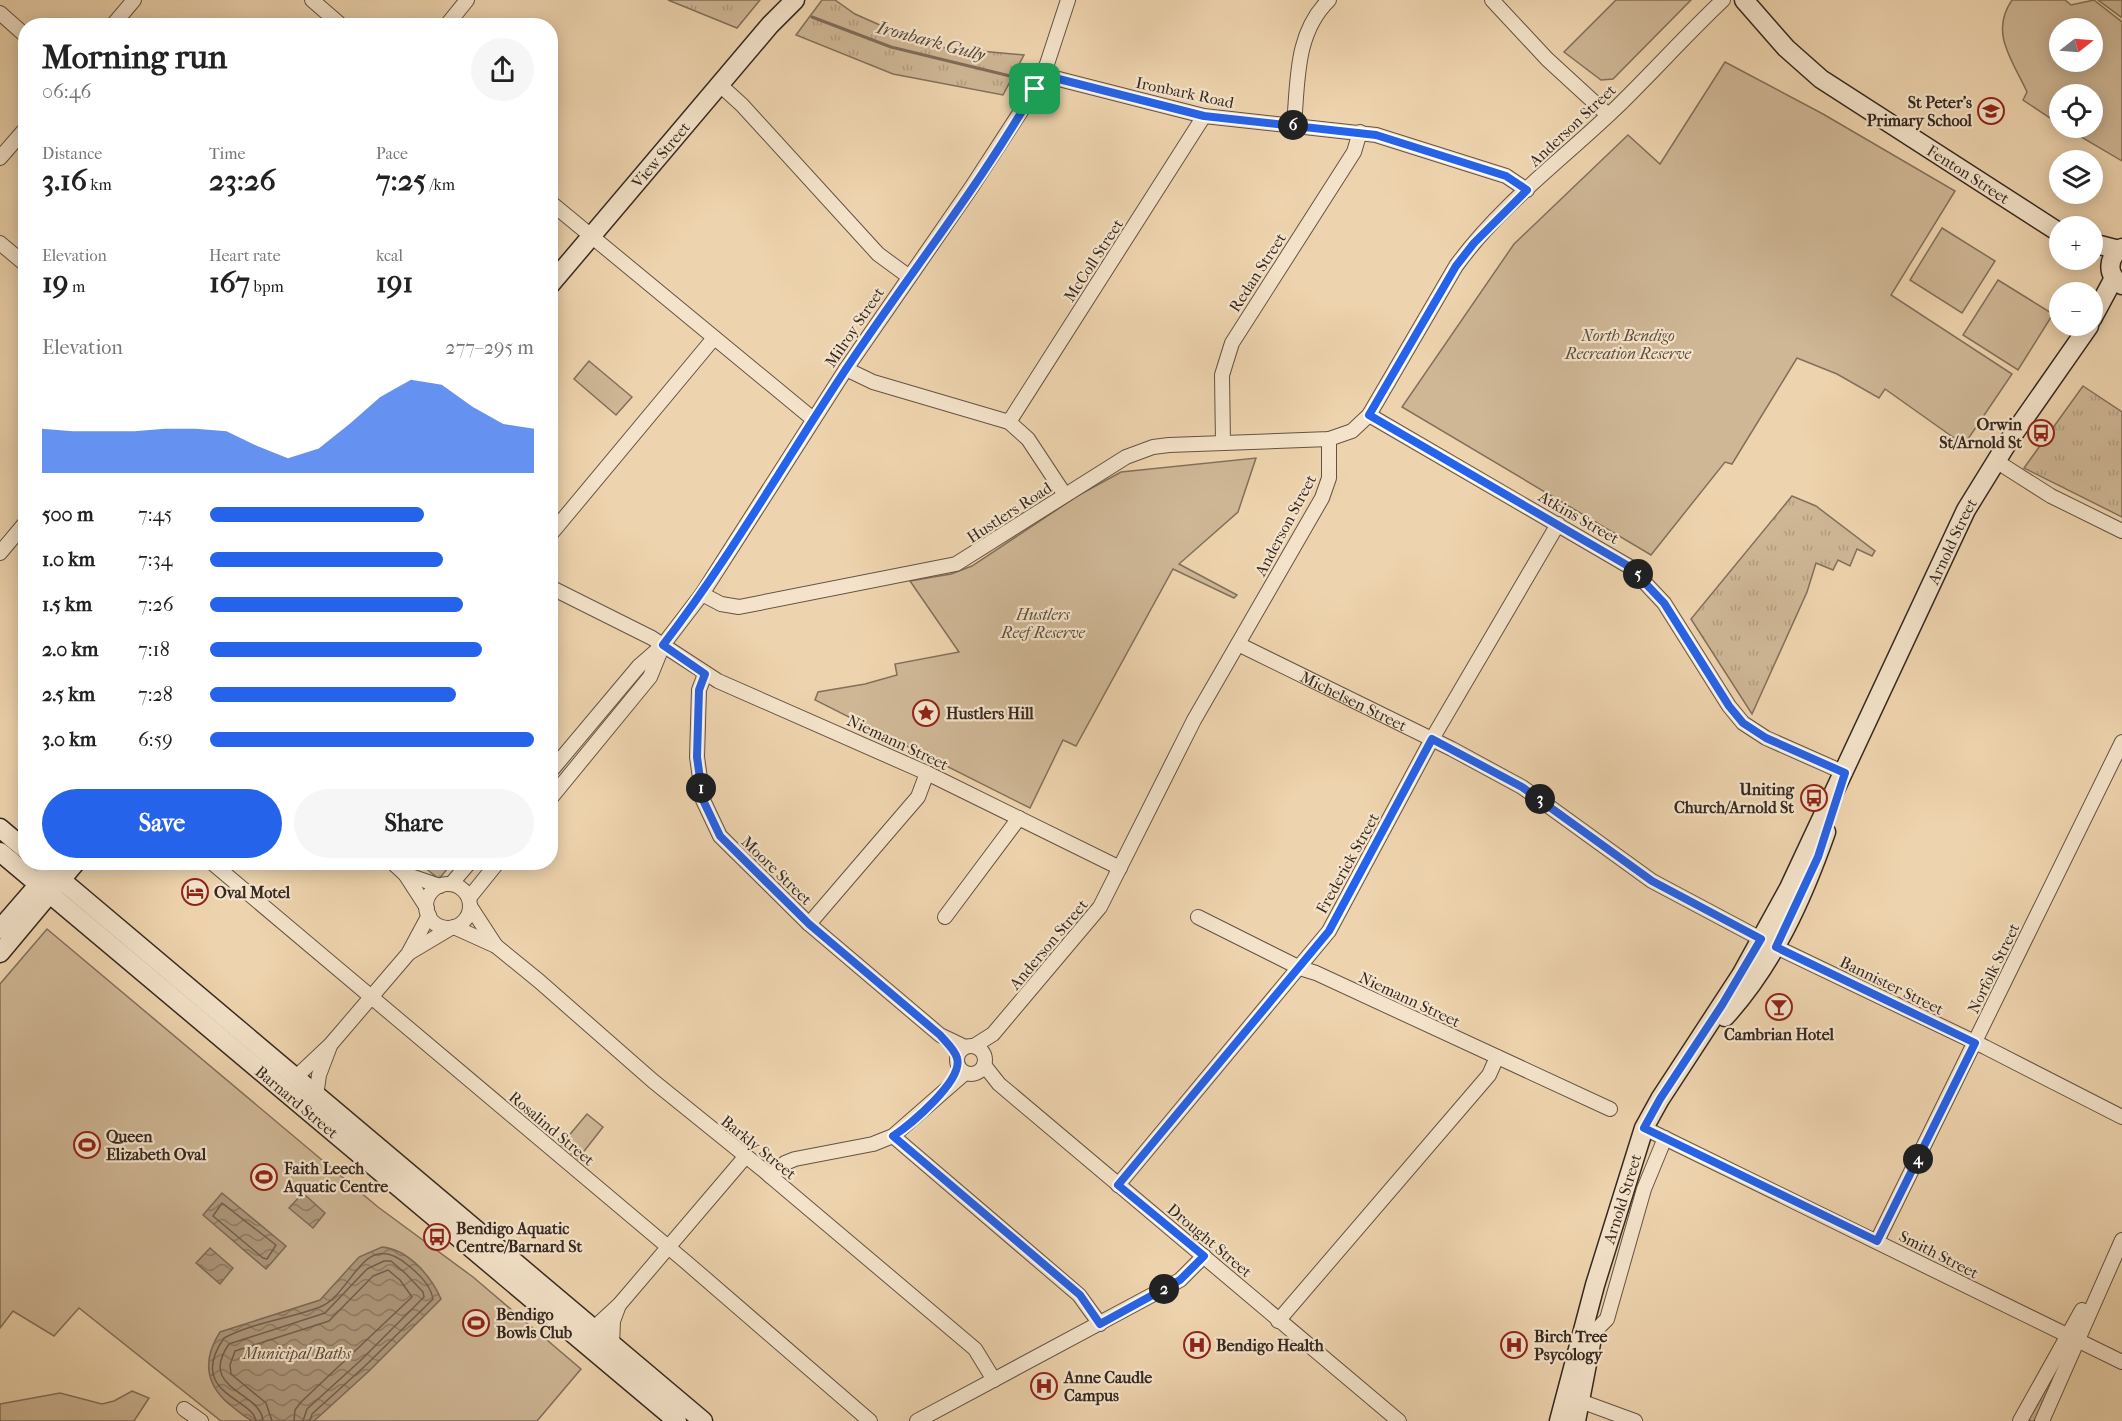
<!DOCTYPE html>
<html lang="en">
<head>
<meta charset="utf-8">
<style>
  body { margin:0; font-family:"IM FELL French Canon",serif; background:#f6f6f6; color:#222; height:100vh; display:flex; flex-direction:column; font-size:22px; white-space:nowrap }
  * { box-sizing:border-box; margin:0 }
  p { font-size:20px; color:#767676 }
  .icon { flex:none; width:33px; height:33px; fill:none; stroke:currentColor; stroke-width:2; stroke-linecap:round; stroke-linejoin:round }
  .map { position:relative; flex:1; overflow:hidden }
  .panel { position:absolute; left:18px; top:18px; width:540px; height:852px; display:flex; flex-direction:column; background:#fff; border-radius:24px; box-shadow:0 3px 15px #0003 }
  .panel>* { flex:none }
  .needle { width:39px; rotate:73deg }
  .tools { position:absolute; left:2049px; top:18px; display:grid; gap:12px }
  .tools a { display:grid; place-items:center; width:54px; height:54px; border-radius:50%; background:#fff; box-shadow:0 3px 15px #0003; font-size:30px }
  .pin { position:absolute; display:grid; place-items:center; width:51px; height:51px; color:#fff; margin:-26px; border-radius:12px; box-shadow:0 3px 9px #0006 }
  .km { position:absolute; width:30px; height:30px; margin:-15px; border-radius:50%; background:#222; color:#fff; font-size:16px; line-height:30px; text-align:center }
  .round { display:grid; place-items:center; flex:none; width:63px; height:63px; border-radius:32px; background:#f6f6f6 }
  .head { display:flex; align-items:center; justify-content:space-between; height:102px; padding:0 24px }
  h1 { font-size:33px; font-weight:700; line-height:45px }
  .metrics { display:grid; grid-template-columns:repeat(3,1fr); gap:9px; height:102px; padding:6px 24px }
  .metrics div { display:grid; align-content:center }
  .metrics b { font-size:30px; font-weight:700 }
  .metrics small { font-size:16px; font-weight:400 }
  .metrics p { font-size:16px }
  .chart { height:168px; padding:12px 24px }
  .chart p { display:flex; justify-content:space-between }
  .chart svg { width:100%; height:108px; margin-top:6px; fill:#2563eb; opacity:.7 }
  .action { display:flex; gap:12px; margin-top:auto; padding:12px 24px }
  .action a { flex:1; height:69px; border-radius:36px; background:#2563eb; color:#fff; font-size:24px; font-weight:700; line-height:69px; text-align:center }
  .action a+a { background:#f6f6f6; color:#222 }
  ul { padding:0 24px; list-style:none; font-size:20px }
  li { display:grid; grid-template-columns:96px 72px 1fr; align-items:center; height:45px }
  li i { height:15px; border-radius:8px; background:#2563eb }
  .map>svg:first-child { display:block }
  .grass { fill:url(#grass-tufts); stroke:#82705c; stroke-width:1.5 }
  .park { fill:#cfb796; stroke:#82705c; stroke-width:1.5; fill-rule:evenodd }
  .water { fill:url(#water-waves); stroke:#7f6c59; stroke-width:1.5 }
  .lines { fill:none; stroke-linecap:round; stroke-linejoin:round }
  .shore { stroke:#726150; stroke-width:1.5 }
  .stream { stroke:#7f6c59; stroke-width:3 }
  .street-casing { stroke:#645344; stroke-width:16 }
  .secondary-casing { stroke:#362821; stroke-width:21 }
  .street { stroke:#f4e3ca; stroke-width:14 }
  .secondary { stroke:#f4e3ca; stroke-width:18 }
  .route-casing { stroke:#fff; stroke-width:12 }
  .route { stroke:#2563eb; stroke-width:8 }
  .labels { text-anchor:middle; stroke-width:4.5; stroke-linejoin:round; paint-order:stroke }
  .street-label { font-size:16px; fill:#362821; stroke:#f4e3ca }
  .poi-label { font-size:16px; font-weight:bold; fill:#362821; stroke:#f4e3ca; text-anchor:start }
  .park-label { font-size:16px; font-style:italic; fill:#5c4c3e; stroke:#f4e3ca }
  .water-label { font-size:18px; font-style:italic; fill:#5a4a3d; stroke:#f4e3ca }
</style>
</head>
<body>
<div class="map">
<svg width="2122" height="1421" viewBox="0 0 2122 1421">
  <defs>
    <pattern id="grass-tufts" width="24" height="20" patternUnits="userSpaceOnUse" patternTransform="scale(1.5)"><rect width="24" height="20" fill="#cfb796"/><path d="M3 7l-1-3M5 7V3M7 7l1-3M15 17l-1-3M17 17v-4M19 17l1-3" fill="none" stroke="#b29d81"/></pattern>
    <pattern id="water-waves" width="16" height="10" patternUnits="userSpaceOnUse" patternTransform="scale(1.5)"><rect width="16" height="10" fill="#af9a7e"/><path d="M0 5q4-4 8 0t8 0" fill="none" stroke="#8f7e67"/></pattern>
  </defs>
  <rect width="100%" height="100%" fill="#eed4ae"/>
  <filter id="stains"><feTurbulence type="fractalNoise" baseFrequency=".00333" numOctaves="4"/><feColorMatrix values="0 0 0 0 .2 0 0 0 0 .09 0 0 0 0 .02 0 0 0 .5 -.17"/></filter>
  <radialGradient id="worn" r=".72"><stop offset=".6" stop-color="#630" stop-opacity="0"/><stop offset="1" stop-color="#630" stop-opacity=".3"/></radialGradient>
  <g class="grass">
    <polygon points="668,0 760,0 737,28"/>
    <polygon points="822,0 835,0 855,14 900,34 929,42 937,47 1024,55 1003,95 893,74 796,35"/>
    <polygon points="2083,386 2122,412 2122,517 2024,468"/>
    <polygon points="1792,496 1816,506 1875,551 1872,556 1857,549 1850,566 1838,560 1833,570 1816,563 1807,592 1752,714 1691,619"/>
    <polygon points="419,863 452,863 439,879"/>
    <polygon points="2055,1366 2061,1369 2036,1421 2025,1421"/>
  </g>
  <g class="park">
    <polygon points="1616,0 1691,0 1613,79 1601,80 1564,52"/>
    <path d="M2012,0H2065L2071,5L2094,0L2122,22V161L2066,128H2092V94H2060L2059,124L2023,100L2027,92C2013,61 1989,33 2012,0ZM2060,28H2092V62H2060Z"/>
    <polygon points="2098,0 2122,0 2122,15 2121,17"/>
    <polygon points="1725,62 1823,114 1955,191 1891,295 2012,374 1964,445 1885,389 1879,398 1837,374 1797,358 1732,464 1725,462 1651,555 1402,407 1514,244 1628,135 1660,164"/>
    <polygon points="1942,228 1995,261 1962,313 1910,280"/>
    <polygon points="1998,280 2053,314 2018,370 1963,335"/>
    <polygon points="589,361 632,397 616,415 574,379"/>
    <polygon points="1256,458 1238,512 1179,564 1237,595 1234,598 1173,569 1076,746 1063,740 1030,808 815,700 818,692 865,684 897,675 895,664 959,652 910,581 951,574 972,566 1079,495 1121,472"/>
    <polygon points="47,929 378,1207 473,1277 581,1369 537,1421 221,1421 79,1308 54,1336 13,1311 0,1328 0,984"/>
    <polygon points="587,1114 603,1127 578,1159 561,1145"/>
    <polygon points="132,1391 149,1398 134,1421 0,1421 0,1404 60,1393 102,1404 114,1401"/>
  </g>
  <g class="water">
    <polygon points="222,1193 286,1246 266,1269 203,1215"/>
    <polygon points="303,1193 325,1213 313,1228 289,1208"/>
    <path d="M382,1247C408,1249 431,1276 441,1299L369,1371L314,1421C298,1421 267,1421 253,1421C245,1418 237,1410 230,1405C205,1384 202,1360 220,1332L320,1300L359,1257Z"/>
    <polygon points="210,1248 233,1268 220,1284 196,1263"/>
  </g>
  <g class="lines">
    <g class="shore">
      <polygon points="222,1203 276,1245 267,1259 263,1258 213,1216"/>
      <path d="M256,1421C253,1398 186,1393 224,1338C254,1322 289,1319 320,1307C354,1293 363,1226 409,1266C419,1274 431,1286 433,1299L365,1366L312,1414L310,1421"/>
      <path d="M263,1421C261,1391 197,1390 229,1344L325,1313L367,1269L384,1261H391L406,1274L423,1292L424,1297L360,1361L307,1409L303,1421"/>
      <polyline points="272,1421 266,1403 231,1374 230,1365 235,1351 329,1321 373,1276 388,1270 400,1280 412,1297 301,1402 295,1410 294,1421"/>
    </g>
    <polyline class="stream" points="812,17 891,47 1010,76"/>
    <defs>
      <g id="street">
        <polyline points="312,0 342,26"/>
        <polyline points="1492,0 1547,59 1608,115"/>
        <polyline points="0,13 26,36"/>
        <polyline points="112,26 134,0"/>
        <polyline points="446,26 467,0"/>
        <polyline points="1043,75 1204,116 1376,135 1506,176 1527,190"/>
        <polyline points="720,85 742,105 878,254 908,276"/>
        <path d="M1294,125C1298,81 1295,33 1329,0"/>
        <polyline points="0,158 26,128"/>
        <polyline points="550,202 813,419"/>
        <polyline points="0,243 26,265"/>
        <polyline points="846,369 873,382 1009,422 1028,439 1065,495"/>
        <polyline points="1369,415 1630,567 1664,603 1729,706 1743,723 1766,738 1845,773"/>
        <polyline points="1009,422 1204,116"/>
        <polyline points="1223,443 1222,375 1232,343 1354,152 1360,132"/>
        <polyline points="1996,461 2051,496 2122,531"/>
        <polyline points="550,535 714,338"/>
        <polyline points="0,553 26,522"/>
        <polyline points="550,587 652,638 718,681 927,773 1120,868"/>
        <path d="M702,594L721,604L739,607L956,564L1126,457L1153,447L1169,445L1329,439L1352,431L1369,415L1456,266C1500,205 1563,159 1616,108C1652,73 1686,35 1723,0"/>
        <path id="s1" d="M1238,644L1452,749L1522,787L1652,881L1761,939"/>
        <polyline points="705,674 699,690 697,757 703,800 720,836 809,924 940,1035 965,1047"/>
        <polyline points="550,772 639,666 663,645 702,594 846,369 971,188 1025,105 1047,64 1068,0"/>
        <polyline points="550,799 650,677 663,645"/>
        <polyline points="211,862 686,1262 870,1421"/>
        <polyline points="392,862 405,874 440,886"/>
        <polyline points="405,874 427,908"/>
        <polyline points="451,884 470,862"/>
        <circle cx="448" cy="906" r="22"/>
        <polyline points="469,898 498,862"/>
        <polyline points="470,906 496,946"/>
        <polyline points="945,917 1019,818"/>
        <polyline points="1198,917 1300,968 1316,973 1610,1109"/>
        <polyline points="809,924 918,797 927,773"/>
        <polyline points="454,927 496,946 539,981 653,1081 762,1169 975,1349 994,1380"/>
        <polyline points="1776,947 1985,1047 2122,1117"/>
        <polyline points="409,953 451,928"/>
        <circle cx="971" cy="1060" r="14"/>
        <polyline points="974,1046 993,1034 1100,907 1194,720 1322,498 1329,478 1329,439"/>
        <polyline points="984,1065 999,1084 1399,1421"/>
        <polyline points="295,1078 331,1044 408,954 429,915"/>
        <polyline points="316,1096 319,1075 330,1046"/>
        <polyline points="1644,1128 2122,1362"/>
        <polyline points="893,1136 1079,1295 1100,1324"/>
        <polyline points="770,1176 785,1163 795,1159 873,1144 893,1136 965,1073"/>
        <polyline points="1118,1185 1329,931 1432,739 1558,524"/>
        <polyline points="1877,1241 2122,742"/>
        <polyline points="1278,1321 1489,1075 1497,1057"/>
        <polyline points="593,1329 619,1305 746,1156"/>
        <polyline points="1593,1333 1607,1319 1644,1189 1665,1138"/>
        <polyline points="612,1345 613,1321 619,1305"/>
        <polyline points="1572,1398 1635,1421"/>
        <polyline points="184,1409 201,1421"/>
        <polyline points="917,1421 1180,1280 1204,1256"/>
        <polyline points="2020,1421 2082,1310"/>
        <polyline points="2042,1421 2122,1240"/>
      </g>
      <g id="secondary">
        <path id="s2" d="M1744,0L1786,48L1821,79L2060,233"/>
        <polyline points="2092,243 2119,250"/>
        <path d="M2122,248C2107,257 2106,276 2122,285"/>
        <path id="s3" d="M550,285L770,25L795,0"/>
        <polyline points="2092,319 2114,278"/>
        <polyline points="0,828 26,850"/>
        <path id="s4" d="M0,852L677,1421"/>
        <polyline points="40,862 703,1421"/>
        <polyline points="0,929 46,876"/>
        <polyline points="0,953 76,862"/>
        <path d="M1725,1017C1773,964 1802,900 1826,832"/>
        <path id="s5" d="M1559,1421L1595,1285L1644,1128L1660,1099L1741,975L1789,888L1966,510L2008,442L2089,326"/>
        <polyline points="1576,1421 1592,1338"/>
      </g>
    </defs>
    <use href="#street" class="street-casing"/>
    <use href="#secondary" class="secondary-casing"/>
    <use href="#street" class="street"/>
    <use href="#secondary" class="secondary"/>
  </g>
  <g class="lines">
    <defs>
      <path id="route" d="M1043,75L1204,116L1376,135L1506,176L1527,190L1474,243L1456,266L1369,415L1630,567L1664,603L1729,706L1743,723L1766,738L1845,773L1818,857L1776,947L1975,1043L1877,1241L1644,1128L1660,1099L1722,1005L1761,939L1652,881L1522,787L1432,739L1329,931L1118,1185L1204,1256L1180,1280L1100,1324L1080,1295L893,1136C910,1125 964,1080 957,1058C955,1050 945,1041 940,1035L809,924L720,836L703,800L697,757L699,690L705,674L663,645C730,558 785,461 846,369C911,271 986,178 1043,75Z"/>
    </defs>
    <use href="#route" class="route-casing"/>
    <use href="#route" class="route"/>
  </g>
  <defs>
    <symbol id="school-ring" viewBox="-11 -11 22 22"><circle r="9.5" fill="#f4e3ca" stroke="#8f2418" stroke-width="1.5"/><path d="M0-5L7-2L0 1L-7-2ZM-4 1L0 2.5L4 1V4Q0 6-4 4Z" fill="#8f2418"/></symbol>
    <symbol id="bus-ring" viewBox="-11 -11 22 22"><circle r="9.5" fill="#f4e3ca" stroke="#8f2418" stroke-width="1.5"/><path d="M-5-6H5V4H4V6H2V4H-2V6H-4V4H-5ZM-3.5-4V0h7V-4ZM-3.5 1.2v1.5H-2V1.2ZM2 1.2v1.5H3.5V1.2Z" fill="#8f2418"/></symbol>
    <symbol id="sight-ring" viewBox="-11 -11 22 22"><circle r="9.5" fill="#f4e3ca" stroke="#8f2418" stroke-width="1.5"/><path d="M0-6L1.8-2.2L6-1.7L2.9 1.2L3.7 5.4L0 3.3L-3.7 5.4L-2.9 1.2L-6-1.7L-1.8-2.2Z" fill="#8f2418"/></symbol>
    <symbol id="hotel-ring" viewBox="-11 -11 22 22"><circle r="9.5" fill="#f4e3ca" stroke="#8f2418" stroke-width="1.5"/><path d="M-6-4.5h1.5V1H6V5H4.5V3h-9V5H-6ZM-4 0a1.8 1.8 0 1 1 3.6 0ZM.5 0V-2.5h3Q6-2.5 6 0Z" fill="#8f2418"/></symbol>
    <symbol id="bar-ring" viewBox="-11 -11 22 22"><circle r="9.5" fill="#f4e3ca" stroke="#8f2418" stroke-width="1.5"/><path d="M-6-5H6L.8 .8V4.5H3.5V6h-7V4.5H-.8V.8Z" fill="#8f2418"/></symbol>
    <symbol id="stadium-ring" viewBox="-11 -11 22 22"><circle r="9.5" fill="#f4e3ca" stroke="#8f2418" stroke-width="1.5"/><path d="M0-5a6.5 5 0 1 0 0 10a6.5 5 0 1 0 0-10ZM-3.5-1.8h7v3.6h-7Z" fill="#8f2418"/></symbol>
    <symbol id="hospital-ring" viewBox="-11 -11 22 22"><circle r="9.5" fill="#f4e3ca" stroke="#8f2418" stroke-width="1.5"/><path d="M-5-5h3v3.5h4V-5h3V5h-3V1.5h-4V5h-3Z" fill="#8f2418"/></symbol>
  </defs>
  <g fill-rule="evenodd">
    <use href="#school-ring" x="1976" y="96" width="30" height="30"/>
    <use href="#bus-ring" x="2026" y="418" width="30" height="30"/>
    <use href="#sight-ring" x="911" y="698" width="30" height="30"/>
    <use href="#bus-ring" x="1799" y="783" width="30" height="30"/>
    <use href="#hotel-ring" x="180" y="877" width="30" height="30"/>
    <use href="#bar-ring" x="1764" y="992" width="30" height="30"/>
    <use href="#stadium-ring" x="72" y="1130" width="30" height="30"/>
    <use href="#stadium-ring" x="249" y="1162" width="30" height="30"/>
    <use href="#bus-ring" x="422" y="1222" width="30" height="30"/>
    <use href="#stadium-ring" x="461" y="1308" width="30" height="30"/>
    <use href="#hospital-ring" x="1182" y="1330" width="30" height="30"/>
    <use href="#hospital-ring" x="1499" y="1330" width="30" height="30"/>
    <use href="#hospital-ring" x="1029" y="1371" width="30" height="30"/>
  </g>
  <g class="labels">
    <g class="street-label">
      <text transform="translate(1185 92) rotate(12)" y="6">Ironbark Road</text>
      <text transform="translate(1572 125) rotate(-43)" y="6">Anderson Street</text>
      <text dy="6" stroke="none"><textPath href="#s3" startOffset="171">View Street</textPath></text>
      <text dy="6" stroke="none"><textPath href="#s2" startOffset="286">Fenton Street</textPath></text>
      <text transform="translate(1093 260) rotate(-57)" y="6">McColl Street</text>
      <text transform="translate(1257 272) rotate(-57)" y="6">Redan Street</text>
      <text transform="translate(854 327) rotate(-56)" y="6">Milroy Street</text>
      <text transform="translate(1009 512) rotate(-33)" y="6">Hustlers Road</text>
      <text transform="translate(1579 517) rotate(30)" y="6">Atkins Street</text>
      <text transform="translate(1285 525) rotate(-62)" y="6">Anderson Street</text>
      <text dy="6" stroke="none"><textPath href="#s5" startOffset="969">Arnold Street</textPath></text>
      <text dy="6" stroke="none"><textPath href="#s1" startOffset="129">Michelsen Street</textPath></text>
      <text transform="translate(898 742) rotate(25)" y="6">Niemann Street</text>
      <text transform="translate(1347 863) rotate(-61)" y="6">Frederick Street</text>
      <text transform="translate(777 870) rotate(44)" y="6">Moore Street</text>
      <text transform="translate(1048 944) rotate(-50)" y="6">Anderson Street</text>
      <text transform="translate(1993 968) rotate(-64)" y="6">Norfolk Street</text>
      <text transform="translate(1892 985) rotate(26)" y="6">Bannister Street</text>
      <text transform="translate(1410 999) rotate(25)" y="6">Niemann Street</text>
      <text dy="6" stroke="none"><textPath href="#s4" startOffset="388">Barnard Street</textPath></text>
      <text transform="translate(552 1128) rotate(40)" y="6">Rosalind Street</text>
      <text transform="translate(759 1147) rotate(39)" y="6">Barkly Street</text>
      <text dy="6" stroke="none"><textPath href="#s5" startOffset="231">Arnold Street</textPath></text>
      <text transform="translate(1210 1240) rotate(40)" y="6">Drought Street</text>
      <text transform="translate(1939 1254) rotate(27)" y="6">Smith Street</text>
    </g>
    <g class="poi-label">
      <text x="1972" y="108" text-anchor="end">St Peter's<tspan x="1972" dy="18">Primary School</tspan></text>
      <text x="2022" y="430" text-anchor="end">Orwin<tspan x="2022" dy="18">St/Arnold St</tspan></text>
      <text x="946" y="719">Hustlers Hill</text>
      <text x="1794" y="795" text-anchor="end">Uniting<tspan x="1794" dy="18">Church/Arnold St</tspan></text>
      <text x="214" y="898">Oval Motel</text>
      <text x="1779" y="1040" text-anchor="middle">Cambrian Hotel</text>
      <text x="106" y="1142">Queen<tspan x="106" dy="18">Elizabeth Oval</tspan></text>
      <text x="284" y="1174">Faith Leech<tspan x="284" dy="18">Aquatic Centre</tspan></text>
      <text x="456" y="1234">Bendigo Aquatic<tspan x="456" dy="18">Centre/Barnard St</tspan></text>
      <text x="496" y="1320">Bendigo<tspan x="496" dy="18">Bowls Club</tspan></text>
      <text x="1534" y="1342">Birch Tree<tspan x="1534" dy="18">Psycology</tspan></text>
      <text x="1216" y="1351">Bendigo Health</text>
      <text x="1064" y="1383">Anne Caudle<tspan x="1064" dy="18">Campus</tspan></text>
    </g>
    <g class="park-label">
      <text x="1628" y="341">North Bendigo<tspan x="1628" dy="18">Recreation Reserve</tspan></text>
      <text x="1043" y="620">Hustlers<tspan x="1043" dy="18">Reef Reserve</tspan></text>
      <text x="297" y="1359">Municipal Baths</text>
    </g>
    <g class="water-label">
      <text transform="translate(931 41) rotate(15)" y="6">Ironbark Gully</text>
    </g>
  </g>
  <rect width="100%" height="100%" filter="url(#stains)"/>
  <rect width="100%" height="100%" fill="url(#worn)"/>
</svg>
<div class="tools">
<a><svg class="needle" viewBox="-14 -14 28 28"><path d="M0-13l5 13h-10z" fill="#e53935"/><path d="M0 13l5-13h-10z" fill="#767676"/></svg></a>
<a><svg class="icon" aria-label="locate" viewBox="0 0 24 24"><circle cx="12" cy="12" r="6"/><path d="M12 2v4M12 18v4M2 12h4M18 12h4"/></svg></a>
<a><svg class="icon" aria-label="layers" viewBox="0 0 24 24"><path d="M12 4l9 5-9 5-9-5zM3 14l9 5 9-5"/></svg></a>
<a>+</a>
<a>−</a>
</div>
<div class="pin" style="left:1035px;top:89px;background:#1e9e55"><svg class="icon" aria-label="arrive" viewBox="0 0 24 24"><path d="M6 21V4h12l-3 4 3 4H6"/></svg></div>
<b class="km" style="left:701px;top:788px">1</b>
<b class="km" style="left:1164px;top:1289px">2</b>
<b class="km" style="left:1540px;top:799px">3</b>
<b class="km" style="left:1918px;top:1159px">4</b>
<b class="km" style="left:1638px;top:574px">5</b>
<b class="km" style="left:1293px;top:125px">6</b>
<section class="panel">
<div class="head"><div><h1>Morning run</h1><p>06:46</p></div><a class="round"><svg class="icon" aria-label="share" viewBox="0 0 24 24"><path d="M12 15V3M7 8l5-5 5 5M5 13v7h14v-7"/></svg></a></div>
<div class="metrics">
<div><p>Distance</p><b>3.16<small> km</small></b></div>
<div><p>Time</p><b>23:26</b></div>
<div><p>Pace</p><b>7:25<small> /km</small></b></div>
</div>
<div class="metrics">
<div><p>Elevation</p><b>19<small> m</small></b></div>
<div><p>Heart rate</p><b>167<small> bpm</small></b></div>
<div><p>kcal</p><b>191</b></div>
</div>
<div class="chart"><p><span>Elevation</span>277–295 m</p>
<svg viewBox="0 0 160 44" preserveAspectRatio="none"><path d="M0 44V26L10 27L20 27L30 27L40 26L50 26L60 27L70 33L80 38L90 34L100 24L110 13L120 6L130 8L140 17L150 24L160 26V44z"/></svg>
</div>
<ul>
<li><b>500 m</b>7:45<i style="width:66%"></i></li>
<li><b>1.0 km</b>7:34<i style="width:72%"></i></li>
<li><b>1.5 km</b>7:26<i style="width:78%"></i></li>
<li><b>2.0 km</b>7:18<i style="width:84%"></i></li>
<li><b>2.5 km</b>7:28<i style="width:76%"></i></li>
<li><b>3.0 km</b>6:59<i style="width:100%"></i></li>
</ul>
<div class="action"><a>Save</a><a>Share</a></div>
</section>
</div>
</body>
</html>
